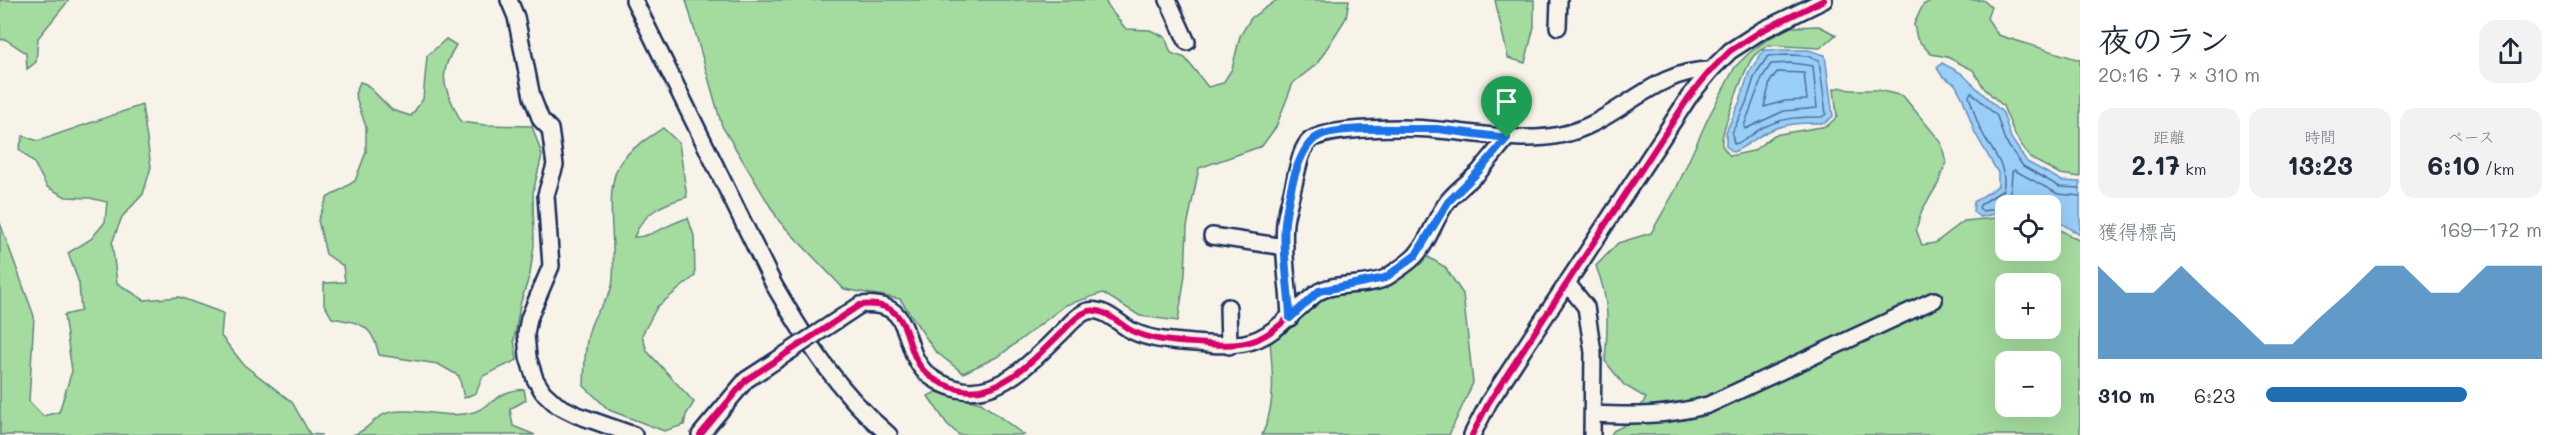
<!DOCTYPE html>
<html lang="ja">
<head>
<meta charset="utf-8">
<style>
  body { margin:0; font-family:Mali,"Klee One",sans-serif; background:#f2f2f3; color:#1f2937; height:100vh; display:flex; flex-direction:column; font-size:22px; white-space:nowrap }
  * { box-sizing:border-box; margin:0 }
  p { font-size:20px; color:#747a83 }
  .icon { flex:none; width:33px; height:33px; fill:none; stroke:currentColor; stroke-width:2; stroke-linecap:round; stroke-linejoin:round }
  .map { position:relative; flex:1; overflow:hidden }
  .drawer { display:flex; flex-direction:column; background:#fff; width:480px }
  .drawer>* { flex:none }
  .buttons { position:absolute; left:1995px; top:195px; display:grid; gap:12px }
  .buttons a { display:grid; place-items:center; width:66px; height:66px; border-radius:12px; background:#fff; box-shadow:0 6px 24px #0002; font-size:30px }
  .pin { position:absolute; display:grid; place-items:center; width:51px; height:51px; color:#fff; margin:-62px -26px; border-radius:50% 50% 50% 0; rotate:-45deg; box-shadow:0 0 6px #0007 }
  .pin .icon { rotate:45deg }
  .round { display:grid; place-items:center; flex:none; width:63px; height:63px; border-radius:18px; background:#f2f2f3 }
  .summary { display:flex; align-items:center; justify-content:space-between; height:102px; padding:0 18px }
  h1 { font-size:33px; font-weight:700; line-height:45px }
  .stats { display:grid; grid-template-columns:repeat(3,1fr); gap:9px; height:102px; padding:6px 18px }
  .stats div { display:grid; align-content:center; border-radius:15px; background:#f2f2f3; text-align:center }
  .stats b { font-size:26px; font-weight:700 }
  .stats small { font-size:16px; font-weight:400 }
  .stats p { font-size:16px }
  .chart { height:168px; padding:12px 18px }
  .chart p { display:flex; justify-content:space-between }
  .chart svg { width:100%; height:108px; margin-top:6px; fill:#1f6fb2; opacity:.7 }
  ul { padding:0 18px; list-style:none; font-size:20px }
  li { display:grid; grid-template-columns:96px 72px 1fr; align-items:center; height:45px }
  li i { height:15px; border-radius:8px; background:#1f6fb2 }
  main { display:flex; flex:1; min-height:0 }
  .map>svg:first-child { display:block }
  .green { fill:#a4db9e; stroke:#60857e; stroke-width:1.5; fill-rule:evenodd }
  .water { fill:#99cef7; stroke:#678eba; stroke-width:1.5 }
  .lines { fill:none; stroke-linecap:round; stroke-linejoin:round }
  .shore { stroke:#4d6f9b; stroke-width:1.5 }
  .minor-casing { stroke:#1b2f5e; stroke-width:20 }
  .minor { stroke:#f7f3e8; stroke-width:15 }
  .minor-bridge-casing { stroke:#1b2f5e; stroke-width:20; stroke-linecap:butt }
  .minor-bridge { stroke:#f7f3e8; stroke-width:15 }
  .cycleway-casing { stroke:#f7f3e8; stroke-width:10 }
  .cycleway { stroke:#d6006c; stroke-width:6 }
  .route-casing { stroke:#fff; stroke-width:12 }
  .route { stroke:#1a73e8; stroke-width:8 }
</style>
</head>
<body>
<main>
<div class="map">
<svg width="2080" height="435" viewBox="0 0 2080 435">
  <rect width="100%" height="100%" fill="#f7f3e8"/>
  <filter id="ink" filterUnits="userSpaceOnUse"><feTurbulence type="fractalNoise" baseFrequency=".0167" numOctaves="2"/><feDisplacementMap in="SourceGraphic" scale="12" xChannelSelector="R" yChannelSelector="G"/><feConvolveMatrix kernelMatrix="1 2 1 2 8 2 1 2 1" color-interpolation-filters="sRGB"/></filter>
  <g filter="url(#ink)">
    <g class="green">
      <polygon points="0,0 69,0 38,38 36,62 27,69 26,53 5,39 0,40"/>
      <polygon points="686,0 1105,0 1109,8 1126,29 1150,30 1165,37 1171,53 1185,58 1208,87 1223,83 1232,69 1240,36 1251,18 1277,0 1349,0 1346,18 1317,64 1293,83 1276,127 1262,146 1199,168 1187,227 1185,275 1178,321 1140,316 1103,293 1066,305 999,356 963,373 935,351 900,299 844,289 779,221 722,126"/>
      <polygon points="1495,0 1534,0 1534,27 1525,63 1508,58"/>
      <polygon points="1932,0 1983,0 1991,7 1987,18 1998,35 2080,60 2080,177 2060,174 2030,158 2015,135 2003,106 1984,88 1973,70 1947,57 1931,54 1917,39 1914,24 1923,5"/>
      <path d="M1819,26L1836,35L1820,48L1768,45C1763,49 1757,52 1753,57C1746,66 1719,135 1722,145C1723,148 1728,153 1730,156L1753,151L1774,135L1827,126L1837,117L1834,89L1840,87L1850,90H1878L1903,96L1941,142L1946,162L1938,184L1922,210L1916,229L1922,245L1935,243L1964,221L2005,217L2006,250H2050L2051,225L2080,241V435H1611L1613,431L1631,422L1646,398L1624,385L1605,361C1608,323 1610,302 1596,266L1618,243L1651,233L1676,189L1708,118L1735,67L1749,53L1768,39L1791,27ZM2006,284H2050V328H2006ZM2006,362H2050V406H2006Z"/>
      <path d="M446,39L456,45C435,79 446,88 461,122L485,125L532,126L542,155L533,192L534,245L530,274L520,305L514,340L517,360L483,376L476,393L464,398L459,376L438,364L379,355C372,324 361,323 332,318L324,304V283L345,282L343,266L326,254L318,220L327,198L355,181L366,152V127L355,94L360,82L366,84L392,110L411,116L423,99L427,56Z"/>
      <polygon points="142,105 151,167 143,194 122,217 112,243 117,283 144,300 179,297 223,313 221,336 244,365 292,402 310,434 322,435 0,435 0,223 34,316 29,401 43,416 59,412 72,371 64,315 81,311 79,283 68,253 91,239 105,222 107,202 90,198 66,197 47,187 34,163 19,149 23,136 38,141"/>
      <path d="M663,128L679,143L687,197C662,204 644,212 634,237C653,237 669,223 688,218L694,236L695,276L657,307L642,335L647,351L694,402L686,415L684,425L664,431L609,410L584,386C585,364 584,338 594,318C600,306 609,299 612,286C619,251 600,186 623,159C633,146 650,137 663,128Z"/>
      <path d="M1428,257L1445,267L1463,294L1473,383L1449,435H1262C1276,405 1273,374 1270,341L1316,297L1343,292Z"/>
      <path d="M524,389L526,400L510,409L513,426L535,435H352C368,432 374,415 391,412C419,407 446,420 474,412C486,408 495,398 506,393C512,390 518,390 524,389Z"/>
      <polygon points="936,392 981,403 1024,435 959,435 947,424 928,396"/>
    </g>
    <g class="water">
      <path d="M1764,50H1808L1825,55L1833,116L1825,123C1805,123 1788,122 1769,131C1756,137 1748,146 1733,152L1726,146V132L1740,101L1749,72Z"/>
      <polygon points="1942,63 1961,73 2003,113 2011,138 2027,162 2062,181 2080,182 2080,235 2051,217 2050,206 2006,206 2005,212 1980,217 1973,212 1974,202 1998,186 1998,173 1975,133 1963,99 1955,84 1942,76 1937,68"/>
    </g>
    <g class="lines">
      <g class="shore">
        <path d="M1791,55L1807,56L1819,60L1826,114L1822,117C1802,117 1785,117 1766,126C1754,131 1747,142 1734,144L1732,133L1746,103L1755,75L1768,56Z"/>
        <polygon points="1791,63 1813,66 1817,108 1784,111 1745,129 1744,126 1762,78 1771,64"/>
        <polygon points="1777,72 1804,73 1807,100 1785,101 1764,107 1770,82"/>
        <polyline points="2016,206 2007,198 2011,188 2012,172 2014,170 2058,194 2080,196"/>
        <path d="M2006,207L1983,211L1979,208L1980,205L2003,190C2009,165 1989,149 1980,128C1975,118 1973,107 1969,96L1971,92L1997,116L2005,141L2023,166L2060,187L2080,188"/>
      </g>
      <defs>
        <g id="minor">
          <polyline points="509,0 516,17 532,97 541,120 550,129 555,165 546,195 551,266 529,318 526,334 528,357 535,379 543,392 557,405 577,415 634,435"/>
          <path d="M634,0L774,285C807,342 838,392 889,435"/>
          <polyline points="1168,0 1187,42"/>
          <polyline points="1558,27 1559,0"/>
          <polyline points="1212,236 1285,247"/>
          <polyline points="1567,283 1586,307 1593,352 1592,435"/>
          <path d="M860,305C916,299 900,347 925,372C934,381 950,388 962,390C1002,397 1037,356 1063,331C1070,324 1078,314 1088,311C1104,307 1119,324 1132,331C1155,342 1183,342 1208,344C1268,350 1274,326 1317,293C1333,281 1369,288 1387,277C1396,271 1409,263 1416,255C1430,240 1435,217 1448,201C1457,190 1468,182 1478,173C1488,162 1497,150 1507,138"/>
          <polyline points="1228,307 1229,346"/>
          <path d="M1290,318C1289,287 1282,254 1285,223C1287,207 1293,191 1296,175C1299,164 1301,149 1309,141C1326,126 1414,127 1438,130C1479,133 1520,143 1560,135C1617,124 1652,69 1711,70"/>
          <path d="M1594,414C1635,416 1668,416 1708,405L1934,300"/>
          <polyline points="700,435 746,380 766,367"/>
          <polyline points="1472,435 1489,402 1689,97 1711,70 1730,51 1761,31 1824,0"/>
        </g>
      </defs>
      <use href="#minor" class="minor-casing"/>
      <use href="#minor" class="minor"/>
      <defs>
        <polyline id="minor-bridge" points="766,367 860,305"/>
      </defs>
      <use href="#minor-bridge" class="minor-bridge-casing"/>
      <use href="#minor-bridge" class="minor-bridge"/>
      <defs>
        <g id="cycleway">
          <path d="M700,435L746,380L860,305C916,299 900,347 925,372C934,381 950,388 962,390C1002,397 1037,356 1063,331C1070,324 1078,314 1088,311C1104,307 1119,324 1132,331C1155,342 1183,342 1208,344C1268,350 1274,326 1317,293C1333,281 1369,288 1387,277C1396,271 1409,263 1416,255C1430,240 1435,217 1448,201C1457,190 1468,182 1478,173C1488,162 1497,150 1507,138"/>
          <polyline points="1472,435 1489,402 1689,97 1711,70 1730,51 1761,31 1824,0"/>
        </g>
      </defs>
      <use href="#cycleway" class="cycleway-casing"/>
      <use href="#cycleway" class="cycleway"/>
    </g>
  </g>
  <g class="lines" filter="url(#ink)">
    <defs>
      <path id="route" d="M1437,129L1507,138L1478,172L1448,202L1416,255L1385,278L1319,291L1290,318C1289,288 1282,252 1285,222C1288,200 1297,146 1319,136C1340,125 1410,130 1437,129Z"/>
    </defs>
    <use href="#route" class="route-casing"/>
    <use href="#route" class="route"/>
  </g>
</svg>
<div class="buttons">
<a><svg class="icon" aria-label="locate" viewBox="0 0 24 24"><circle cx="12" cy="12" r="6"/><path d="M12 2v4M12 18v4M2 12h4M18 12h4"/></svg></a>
<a>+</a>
<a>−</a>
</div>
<div class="pin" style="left:1507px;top:138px;background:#1e9e55"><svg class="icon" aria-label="arrive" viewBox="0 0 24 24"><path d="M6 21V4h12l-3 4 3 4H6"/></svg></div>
</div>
<section class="drawer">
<div class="summary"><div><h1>夜のラン</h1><p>20:16 · 7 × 310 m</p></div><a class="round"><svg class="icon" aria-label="share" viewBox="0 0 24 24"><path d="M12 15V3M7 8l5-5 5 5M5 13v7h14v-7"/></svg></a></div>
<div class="stats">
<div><p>距離</p><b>2.17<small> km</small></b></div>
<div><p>時間</p><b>13:23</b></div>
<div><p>ペース</p><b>6:10<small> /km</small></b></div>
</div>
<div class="chart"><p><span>獲得標高</span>169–172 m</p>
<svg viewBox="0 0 160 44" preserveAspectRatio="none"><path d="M0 44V6L10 17L20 17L30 6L40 17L50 27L60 38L70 38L80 27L90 17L100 6L110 6L120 17L130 17L140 6L150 6L160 6V44z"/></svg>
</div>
<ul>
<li><b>310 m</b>6:23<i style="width:73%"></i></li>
</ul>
</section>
</main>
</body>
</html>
